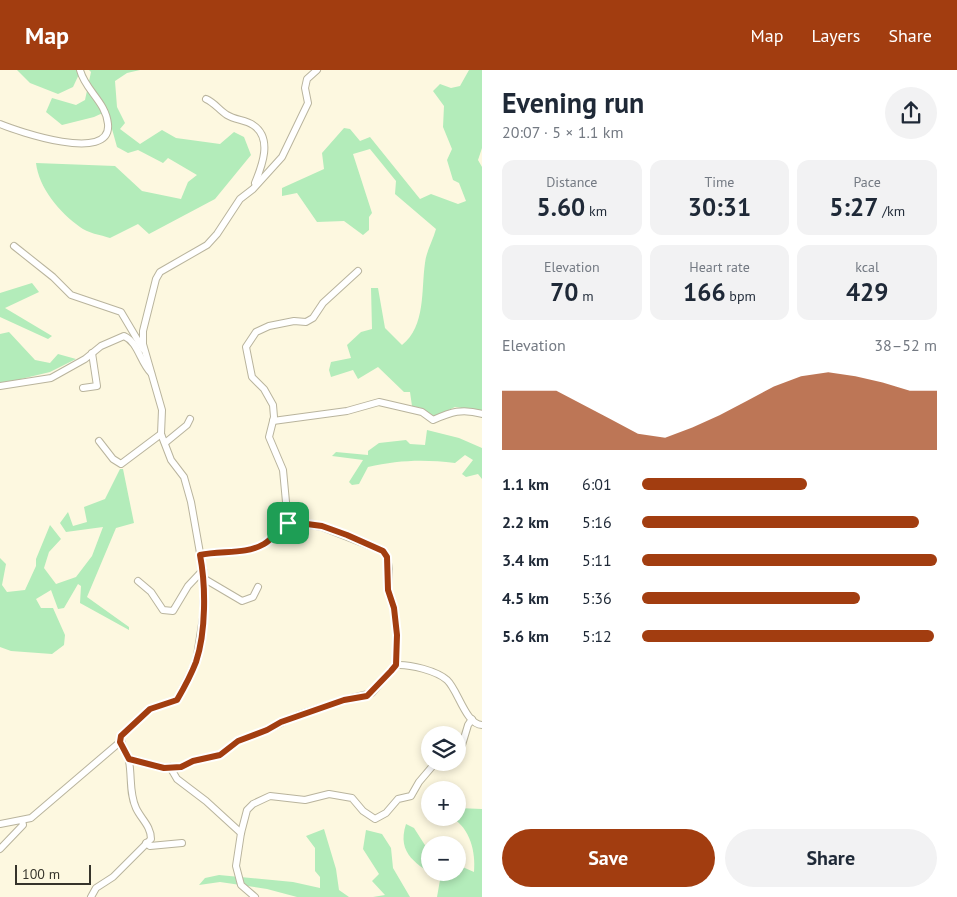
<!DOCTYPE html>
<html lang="en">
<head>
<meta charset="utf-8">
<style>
  body { margin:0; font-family:"PT Sans",sans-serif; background:#f2f2f3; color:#1f2937; height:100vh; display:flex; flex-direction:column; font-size:19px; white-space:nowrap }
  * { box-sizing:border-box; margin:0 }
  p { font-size:16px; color:#747a83 }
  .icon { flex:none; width:28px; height:28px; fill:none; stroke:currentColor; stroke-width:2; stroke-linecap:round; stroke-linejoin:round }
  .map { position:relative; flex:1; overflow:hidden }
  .sheet { display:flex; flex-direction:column; background:#fff; width:475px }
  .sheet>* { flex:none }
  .controls { position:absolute; left:421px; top:656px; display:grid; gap:10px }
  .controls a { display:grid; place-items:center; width:45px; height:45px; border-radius:50%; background:#fff; box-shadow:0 2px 8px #0003; font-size:25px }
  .scale { position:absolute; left:15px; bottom:12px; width:76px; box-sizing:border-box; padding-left:5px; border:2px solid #36342b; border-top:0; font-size:14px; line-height:18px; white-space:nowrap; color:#36342b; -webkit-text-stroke:4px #fdf8e0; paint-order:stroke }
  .pin { position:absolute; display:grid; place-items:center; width:42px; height:42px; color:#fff; margin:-21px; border-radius:10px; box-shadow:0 2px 8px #0006 }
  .round { display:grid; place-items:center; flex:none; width:52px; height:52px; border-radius:26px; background:#f2f2f3 }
  .head { display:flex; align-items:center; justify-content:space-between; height:85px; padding:0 20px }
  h1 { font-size:28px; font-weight:600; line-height:38px }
  .metrics { display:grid; grid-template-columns:repeat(3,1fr); gap:8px; height:85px; padding:5px 20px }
  .metrics div { display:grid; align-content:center; border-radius:12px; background:#f2f2f3; text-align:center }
  .metrics b { font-size:25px; font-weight:600 }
  .metrics small { font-size:14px; font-weight:400 }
  .metrics p { font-size:14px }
  .chart { height:140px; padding:10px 20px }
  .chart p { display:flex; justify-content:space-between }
  .chart svg { width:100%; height:90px; margin-top:5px; fill:#a23d10; opacity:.7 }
  .primary-button { display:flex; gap:10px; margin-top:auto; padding:10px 20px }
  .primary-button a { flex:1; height:58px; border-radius:30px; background:#a23d10; color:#fff; font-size:20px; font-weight:600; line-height:58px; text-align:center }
  .primary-button a+a { background:#f2f2f3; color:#1f2937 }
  ul { padding:0 20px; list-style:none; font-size:16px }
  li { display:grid; grid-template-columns:80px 60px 1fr; align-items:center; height:38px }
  li i { height:12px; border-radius:6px; background:#a23d10 }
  header { display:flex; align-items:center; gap:30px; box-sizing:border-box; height:70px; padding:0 25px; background:#a23d10; color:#fff }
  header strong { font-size:24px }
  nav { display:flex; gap:28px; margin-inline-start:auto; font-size:18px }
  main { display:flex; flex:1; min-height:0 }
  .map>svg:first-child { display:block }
  .green { fill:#b3ecba }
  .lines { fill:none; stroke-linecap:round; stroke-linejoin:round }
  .minor-casing { stroke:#b9b49d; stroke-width:8 }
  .minor { stroke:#fff; stroke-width:6 }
  .route-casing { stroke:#fff; stroke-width:10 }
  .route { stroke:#a23d10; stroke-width:6 }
</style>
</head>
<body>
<header>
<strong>Map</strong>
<nav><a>Map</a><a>Layers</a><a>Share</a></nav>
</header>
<main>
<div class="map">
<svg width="482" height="827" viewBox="0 0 482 827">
  <rect width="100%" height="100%" fill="#fdf8e0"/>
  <g class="green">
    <polygon points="17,0 81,0 73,17 58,24 30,13"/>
    <path d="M89,0H140L127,3L115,11L117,37L125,53L120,59L140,74L162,60L176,68L220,74L234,62L244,67L251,85L215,129L149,164L138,154L110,168C101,165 87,163 80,157C59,142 39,118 36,93L115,96L142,121L181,129L188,112L197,105L168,88L163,93L138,80L128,83L117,77L107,41L94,47L62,55L46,42L52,28L76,35L85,30L91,2Z"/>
    <path d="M469,0H482V78L478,90L482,97V341L455,337L436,346H431L421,338L412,336L410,322H404L378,297L358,309L353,300L331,307L329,300L331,292L351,288L347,275L361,262L372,259L371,218H378L385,258L402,275C426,256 421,220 425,193C426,182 433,170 436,159L395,124L396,111L370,79L353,84L372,143L369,147V160L363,165L344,151L317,152L297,123L282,126V118L324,99L322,83L344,58L350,59L360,71L370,67L420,129L431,124L458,134L466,131L459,113L453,110L447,90L452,79L443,57L444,36L433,21L440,14L451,18L460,16Z"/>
    <polygon points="32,213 39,222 5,238 52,266 48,269 0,247 0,223"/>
    <polygon points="9,262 35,290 50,293 58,284 76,289 50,302 0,314 0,264"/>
    <path d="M427,360L459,368L482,378V409L478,404L466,407L462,404L473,390L465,385L455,393C424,389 398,390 368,397L359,414L352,415L349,412L363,390L332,386L336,382L368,385V381L379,373L406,370L410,374L425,375Z"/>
    <polygon points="120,399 123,399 134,453 116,458 87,527 129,557 129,560 80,533 81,516 78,514 64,538 58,539 51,520 36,529 41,538 53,538 65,565 64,575 52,584 11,581 0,577 0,488 6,494 2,515 7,522 25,520 36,496 36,489 50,455 61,469 49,482 44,498 56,514 76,507 92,486 103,457 66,462 60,453 68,442 73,456 87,452 84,437 105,429"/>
    <path d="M458,738L482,739V827H437L440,810C418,794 396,785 406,754L414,758L430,783V802H458V795L474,802C476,782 470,758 452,748H458Z"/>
    <polygon points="324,759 336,799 339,820 349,827 297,827 267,819 220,812 199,815 205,808 219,805 293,812 320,818 320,807 315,801 315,778 306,766"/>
    <polygon points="366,760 382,764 391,778 393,798 410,827 373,827 385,825 372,811 379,804 363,779"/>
  </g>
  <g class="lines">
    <defs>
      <g id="minor">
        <path d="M206,29C215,33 219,40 227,45C235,50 246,50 253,55C273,68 262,96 255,113"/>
        <path d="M0,54C17,61 112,94 108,54C106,32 85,20 80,0"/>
        <polyline points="14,176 53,207 71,225 121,242 143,279"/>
        <path d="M0,316L51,308L85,289L101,276L124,266C138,272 140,292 151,303"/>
        <polyline points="83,318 97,316 92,283"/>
        <path d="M273,351L347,341L379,332L422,342L433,350C451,342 462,338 482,344"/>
        <polyline points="99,371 113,389 121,394 161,364"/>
        <polyline points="165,373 187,355 190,349"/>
        <polyline points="288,453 283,400 269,367 274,347 273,335 264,319 252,307 246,277 256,262 269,256 294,251 306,252 313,248 323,233 358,201"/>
        <polyline points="203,508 242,531 253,527 258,517"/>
        <polyline points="138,511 151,522 163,540 173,541 188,516 203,500"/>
        <path d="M396,595C410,594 437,601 447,610C458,620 466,655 482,655"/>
        <polyline points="458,676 462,675 468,655 472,649"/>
        <path d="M129,689L164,698L181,697L193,691L220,685L238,671L267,660L298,645L344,630L372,623L396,595L397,565L394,538L388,519L389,499L387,487L383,481L322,457L292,452C281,456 274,468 264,474C245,485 221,480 201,485"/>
        <polyline points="170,697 177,709 206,731 241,763"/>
        <polyline points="0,754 31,748 120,672"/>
        <polyline points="146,773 150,776 182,773"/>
        <polyline points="0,779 23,755 22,750"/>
        <path d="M91,827L96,818L113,807L151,769C151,756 141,749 136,738C129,723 132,707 129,691C127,682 120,676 121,666L150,639L177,630L196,592L203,548V500L191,432L184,407L171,390L161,364L162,340L143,274V261L156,209L160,202L207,175L217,164L240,129L253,119L282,87L308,33L305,18L307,9L317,0"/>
        <polyline points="255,827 241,815 236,796 241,763 247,740 253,734 270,726 305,730 329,724 352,728 363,741 375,749 386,743 398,729 411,726 419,712 436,692"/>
      </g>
    </defs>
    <use href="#minor" class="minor-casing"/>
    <use href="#minor" class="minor"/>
  </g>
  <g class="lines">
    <defs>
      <path id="route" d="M292,452L322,456L347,465L383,481L387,487L388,520L394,538L397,565L396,595L391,601L367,626L344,630L281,652L267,660L238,671L220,685L193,691L181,697L164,698L129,689L120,672L121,666L150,639L177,630C184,618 191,605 196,592C206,562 206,516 200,485C221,480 245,485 264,474C274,468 281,456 292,452Z"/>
    </defs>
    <use href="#route" class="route-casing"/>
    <use href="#route" class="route"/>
  </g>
</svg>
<div class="controls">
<a><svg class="icon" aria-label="layers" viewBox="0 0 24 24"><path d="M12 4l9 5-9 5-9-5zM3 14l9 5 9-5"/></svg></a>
<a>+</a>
<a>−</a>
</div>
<div class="scale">100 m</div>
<div class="pin" style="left:288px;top:453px;background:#1e9e55"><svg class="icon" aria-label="arrive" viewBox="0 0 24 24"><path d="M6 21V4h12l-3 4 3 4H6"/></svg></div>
</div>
<section class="sheet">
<div class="head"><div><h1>Evening run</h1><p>20:07 · 5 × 1.1 km</p></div><a class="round"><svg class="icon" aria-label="share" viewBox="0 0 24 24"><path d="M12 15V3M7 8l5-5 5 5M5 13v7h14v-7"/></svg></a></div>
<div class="metrics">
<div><p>Distance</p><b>5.60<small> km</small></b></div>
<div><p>Time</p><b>30:31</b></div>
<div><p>Pace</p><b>5:27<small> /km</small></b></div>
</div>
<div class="metrics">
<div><p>Elevation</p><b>70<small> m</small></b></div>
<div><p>Heart rate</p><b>166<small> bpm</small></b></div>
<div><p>kcal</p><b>429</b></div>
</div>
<div class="chart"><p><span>Elevation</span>38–52 m</p>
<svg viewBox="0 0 160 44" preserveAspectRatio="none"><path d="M0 44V15L10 15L20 15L30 22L40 29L50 36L60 38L70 33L80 27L90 20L100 13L110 8L120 6L130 8L140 11L150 15L160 15V44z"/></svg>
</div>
<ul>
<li><b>1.1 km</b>6:01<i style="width:56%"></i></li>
<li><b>2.2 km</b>5:16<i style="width:94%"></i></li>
<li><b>3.4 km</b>5:11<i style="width:100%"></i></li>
<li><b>4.5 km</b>5:36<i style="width:74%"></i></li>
<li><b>5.6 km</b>5:12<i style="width:99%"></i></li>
</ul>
<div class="primary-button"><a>Save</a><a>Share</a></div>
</section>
</main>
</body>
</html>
